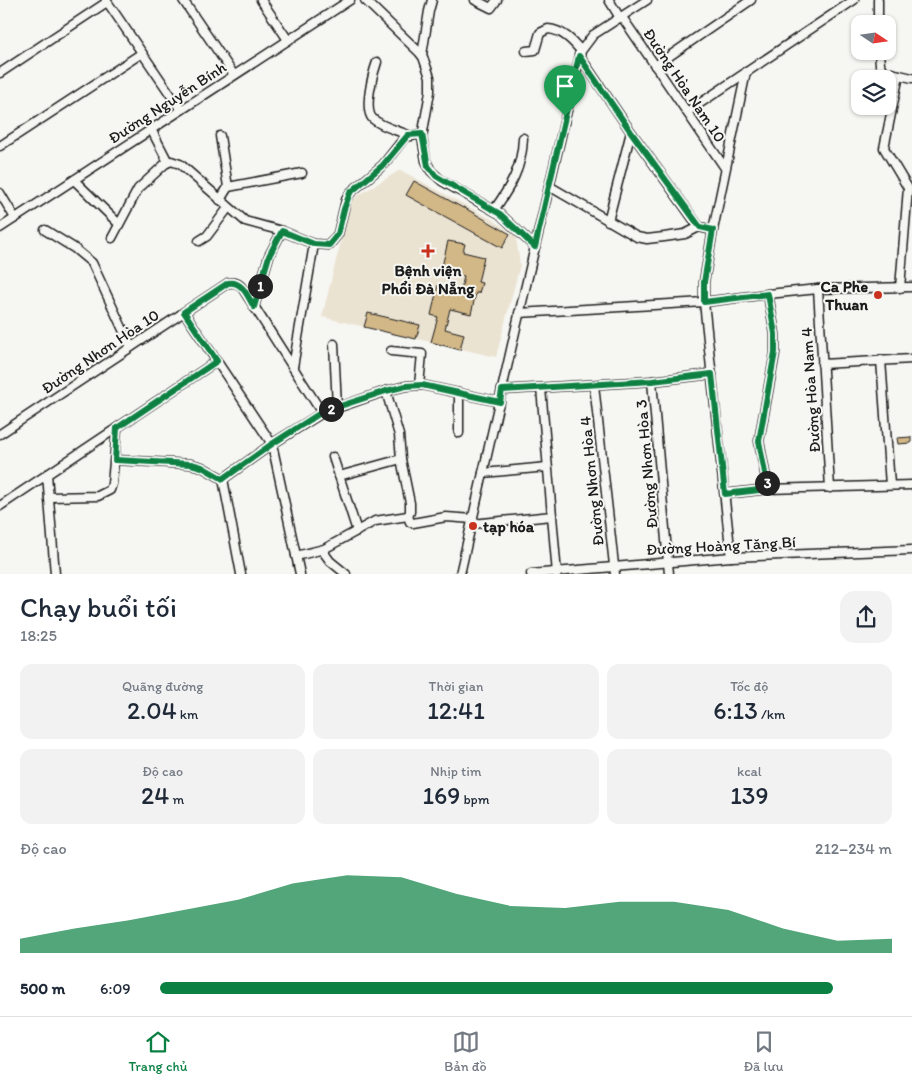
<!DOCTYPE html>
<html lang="vi">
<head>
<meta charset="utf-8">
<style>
  body { margin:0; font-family:Itim,sans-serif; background:#f2f2f3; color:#1f2937; height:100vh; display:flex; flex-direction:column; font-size:19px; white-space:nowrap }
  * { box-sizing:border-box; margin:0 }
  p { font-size:16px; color:#747a83 }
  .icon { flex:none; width:28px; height:28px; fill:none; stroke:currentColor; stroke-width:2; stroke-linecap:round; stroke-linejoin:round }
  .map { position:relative; height:574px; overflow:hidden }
  .drawer { display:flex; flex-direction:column; background:#fff; flex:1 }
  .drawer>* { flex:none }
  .needle { width:32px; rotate:103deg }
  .controls { position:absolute; left:851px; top:15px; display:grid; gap:10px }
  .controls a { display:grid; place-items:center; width:45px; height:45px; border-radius:10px; background:#fff; box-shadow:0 1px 4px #0004; font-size:25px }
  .pin { position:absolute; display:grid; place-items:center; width:42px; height:42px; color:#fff; margin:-51px -21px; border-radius:50% 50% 50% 0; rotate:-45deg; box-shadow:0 0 5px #0007 }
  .pin .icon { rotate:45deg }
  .km { position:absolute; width:25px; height:25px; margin:-12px; border-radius:50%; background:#222; color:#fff; font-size:14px; line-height:25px; text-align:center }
  .round { display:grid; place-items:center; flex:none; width:52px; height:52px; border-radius:15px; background:#f2f2f3 }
  .headline { display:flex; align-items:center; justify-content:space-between; height:85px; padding:0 20px }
  h1 { font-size:28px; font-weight:600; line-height:38px }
  .stats { display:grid; grid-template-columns:repeat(3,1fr); gap:8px; height:85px; padding:5px 20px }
  .stats div { display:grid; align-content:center; border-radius:12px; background:#f2f2f3; text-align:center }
  .stats b { font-size:25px; font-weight:600 }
  .stats small { font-size:14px; font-weight:400 }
  .stats p { font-size:14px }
  .chart { height:140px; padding:10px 20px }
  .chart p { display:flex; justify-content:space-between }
  .chart svg { width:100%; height:90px; margin-top:5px; fill:#0b8043; opacity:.7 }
  ul { padding:0 20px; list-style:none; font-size:16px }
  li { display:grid; grid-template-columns:80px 60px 1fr; align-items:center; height:38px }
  li i { height:12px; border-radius:6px; background:#0b8043 }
  .menu { display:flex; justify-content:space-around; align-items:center; height:70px; border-top:1px solid #e0e1e3; background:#fff; font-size:14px; color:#747a83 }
  .menu a { display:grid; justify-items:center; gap:2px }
  .menu .current { color:#0b8043 }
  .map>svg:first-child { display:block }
  .built { fill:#ebe3d2 }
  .building { fill:#d2b787; stroke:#1c1c1c }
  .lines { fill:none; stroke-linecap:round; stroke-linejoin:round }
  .minor-casing { stroke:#1c1c1c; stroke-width:11 }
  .minor { stroke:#f6f6f2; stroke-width:8 }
  .route-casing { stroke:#fff; stroke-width:10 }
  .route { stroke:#0b8043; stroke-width:6 }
  .poi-dot { fill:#c8321e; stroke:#f6f6f2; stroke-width:2 }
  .labels { text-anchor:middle; stroke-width:4; stroke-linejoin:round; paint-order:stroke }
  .street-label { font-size:16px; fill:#1c1c1c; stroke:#f6f6f2 }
  .poi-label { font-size:16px; font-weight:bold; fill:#1c1c1c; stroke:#f6f6f2 }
</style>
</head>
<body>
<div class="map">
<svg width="912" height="574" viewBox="0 0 912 574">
  <rect width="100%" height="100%" fill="#f6f6f2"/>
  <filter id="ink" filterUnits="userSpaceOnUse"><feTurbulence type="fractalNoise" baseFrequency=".02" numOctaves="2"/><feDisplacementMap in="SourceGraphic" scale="10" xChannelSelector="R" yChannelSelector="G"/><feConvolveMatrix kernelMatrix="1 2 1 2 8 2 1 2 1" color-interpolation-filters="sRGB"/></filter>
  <g filter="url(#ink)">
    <polygon class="built" points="400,170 495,221 516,237 520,265 496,357 322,317 351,200"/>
    <g class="building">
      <polygon points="414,181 463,208 463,207 510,234 502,248 406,195"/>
      <polygon points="448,241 465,244 463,252 484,257 478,282 482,283 479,293 476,293 471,314 450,309 445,329 464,334 460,350 431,342 438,317 431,315 438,285 461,290 464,276 441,271"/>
      <polygon points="368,313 420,325 416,339 364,327"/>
      <polygon points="911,437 911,443 898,444 897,438"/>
    </g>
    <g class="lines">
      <defs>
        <g id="minor">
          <polyline points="106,0 181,110"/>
          <polyline points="183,0 234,75"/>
          <polyline points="261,0 288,40"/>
          <polyline points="365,0 419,52 423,57 430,77 430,92 422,137 426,161 431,171 442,181 500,214 535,247"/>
          <polyline points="475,0 491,8 497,0"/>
          <polyline points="609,0 620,18"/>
          <polyline points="878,0 878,24"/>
          <polyline points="622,17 725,168"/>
          <path d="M526,51L535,50L540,33L548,29C562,30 572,40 581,51"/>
          <polyline points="879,51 880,65 883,71 912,78"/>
          <polyline points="422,55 429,11 432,0"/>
          <polyline points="579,55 631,132 699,227"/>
          <path d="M377,62C373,73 363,110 373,119C382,127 397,130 408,135"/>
          <polyline points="655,66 751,0"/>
          <polyline points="0,73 107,2"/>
          <polyline points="899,75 884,148 908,188 900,288"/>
          <polyline points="687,112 854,0"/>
          <polyline points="151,129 168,162"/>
          <polyline points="0,146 142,53"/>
          <polyline points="74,180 119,224"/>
          <polyline points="549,186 637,237 647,239 664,237 685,234 699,227 713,230"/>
          <polyline points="228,187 302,173"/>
          <polyline points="0,193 15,218"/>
          <polyline points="220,200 228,187 220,136"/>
          <path d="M494,210C511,186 522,168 523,138"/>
          <polyline points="608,221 631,132"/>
          <polyline points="0,228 350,0"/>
          <polyline points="45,230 74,248 92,263 131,347"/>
          <polyline points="112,238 138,189 165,164 171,161 180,164 245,221 282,231 314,244 329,245 338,234 346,200 350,193 383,165 405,137 422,134"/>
          <polyline points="199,241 207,236 228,208"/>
          <polyline points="818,289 830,488"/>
          <polyline points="254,307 269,256 282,231"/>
          <polyline points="184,312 272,444 300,574"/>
          <polyline points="519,313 704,302 768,294 818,289 912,287"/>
          <polyline points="334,344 337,407"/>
          <polyline points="391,351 422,354 419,385"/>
          <polyline points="881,360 890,485"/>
          <polyline points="822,364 912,359"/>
          <polyline points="293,367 314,244"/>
          <polyline points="652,381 669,574"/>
          <polyline points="594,385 615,574"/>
          <polyline points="541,388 557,574"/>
          <polyline points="502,390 652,381 712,374"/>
          <polyline points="386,391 399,435 401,459 410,503 410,512 408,516"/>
          <polyline points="459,393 459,433"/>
          <path d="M0,434L228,283C235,282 239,283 243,289L322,413"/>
          <polyline points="333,457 357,531"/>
          <polyline points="115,460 191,464 202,467 223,479"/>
          <polyline points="483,473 547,467"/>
          <polyline points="47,474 55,574"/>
          <polyline points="339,476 401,459"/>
          <polyline points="223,479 272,444 322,413 386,391 406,386 422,385 500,402"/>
          <polyline points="223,479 241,574"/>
          <polyline points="768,489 759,441 775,353 775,334 768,294"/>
          <polyline points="725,494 768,489 912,485"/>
          <polyline points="49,497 98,496 110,490 112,484 117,428"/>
          <polyline points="0,506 217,361"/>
          <polyline points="408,516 410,522 413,523 446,517 473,519"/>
          <polyline points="472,524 552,516"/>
          <polyline points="322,550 330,561 346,574"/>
          <polyline points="296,556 324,549 375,521 408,516"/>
          <polyline points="731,557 704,302 704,282 713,230 746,72"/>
          <polyline points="460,574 515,332 581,51 593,35 647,0"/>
          <polyline points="531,574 731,557 912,550"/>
        </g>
      </defs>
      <use href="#minor" class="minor-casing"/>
      <use href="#minor" class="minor"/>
    </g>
  </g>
  <g class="lines" filter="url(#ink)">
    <defs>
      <path id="route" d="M579,56L631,132L700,227L713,230L704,282V302L768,294L775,334V352L759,441L768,489L725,494L712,374L652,381L502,390L500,402L422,385L406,386L386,391L322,412L272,444L223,479L202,467L191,464L115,460L117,428L217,361L184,312L228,283C242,280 248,297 254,307L269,256L282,231L314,244L329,245L338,234L344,209L350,193L383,165L408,135L422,134L428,166L436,176L500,214L535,247Z"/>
    </defs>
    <use href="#route" class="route-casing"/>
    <use href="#route" class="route"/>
  </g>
  <g class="poi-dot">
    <path d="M425.5 243.5h5v5h5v5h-5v5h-5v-5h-5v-5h5z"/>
    <circle cx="878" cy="295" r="5"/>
    <circle cx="473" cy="526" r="5"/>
  </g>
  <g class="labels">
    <g class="street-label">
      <text transform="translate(685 85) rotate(56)" y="6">Đường Hòa Nam 10</text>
      <text transform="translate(167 102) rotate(-33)" y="6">Đường Nguyễn Bính</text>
      <text transform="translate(100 351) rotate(-34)" y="6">Đường Nhơn Hòa 10</text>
      <text transform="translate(810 390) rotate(-94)" y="6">Đường Hòa Nam 4</text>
      <text transform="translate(646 464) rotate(-95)" y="6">Đường Nhơn Hòa 3</text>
      <text transform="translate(591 481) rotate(-96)" y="6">Đường Nhơn Hòa 4</text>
      <text transform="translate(721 545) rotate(-3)" y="6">Đường Hoàng Tăng Bí</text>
    </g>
    <g class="poi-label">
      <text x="428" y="276">Bệnh viện<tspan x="428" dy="18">Phổi Đà Nẵng</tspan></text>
      <text x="868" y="292" text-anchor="end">Ca Phe<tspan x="868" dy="18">Thuan</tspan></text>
      <text x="483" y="532" text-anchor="start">tạp hóa</text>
    </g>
  </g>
</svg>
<div class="controls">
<a><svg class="needle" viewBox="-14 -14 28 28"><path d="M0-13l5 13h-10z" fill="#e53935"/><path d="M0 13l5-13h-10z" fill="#747a83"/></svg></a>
<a><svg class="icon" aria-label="layers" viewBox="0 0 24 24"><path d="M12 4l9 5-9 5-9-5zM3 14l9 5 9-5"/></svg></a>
</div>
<div class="pin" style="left:565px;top:116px;background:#1e9e55"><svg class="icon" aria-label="arrive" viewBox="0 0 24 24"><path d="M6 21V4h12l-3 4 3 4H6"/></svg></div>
<b class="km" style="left:260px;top:286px">1</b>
<b class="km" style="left:331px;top:409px">2</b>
<b class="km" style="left:767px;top:483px">3</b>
</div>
<section class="drawer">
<div class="headline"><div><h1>Chạy buổi tối</h1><p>18:25</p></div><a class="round"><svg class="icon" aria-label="share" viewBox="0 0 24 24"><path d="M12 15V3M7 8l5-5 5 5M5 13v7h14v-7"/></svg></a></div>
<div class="stats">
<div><p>Quãng đường</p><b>2.04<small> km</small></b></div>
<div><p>Thời gian</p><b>12:41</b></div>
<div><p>Tốc độ</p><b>6:13<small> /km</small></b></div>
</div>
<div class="stats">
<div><p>Độ cao</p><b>24<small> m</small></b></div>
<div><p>Nhịp tim</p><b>169<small> bpm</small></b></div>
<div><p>kcal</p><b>139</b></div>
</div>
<div class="chart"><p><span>Độ cao</span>212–234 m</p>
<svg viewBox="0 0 160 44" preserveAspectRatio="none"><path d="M0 44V37L10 32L20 28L30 23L40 18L50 10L60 6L70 7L80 15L90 21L100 22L110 19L120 19L130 23L140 32L150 38L160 37V44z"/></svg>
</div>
<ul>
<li><b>500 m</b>6:09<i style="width:92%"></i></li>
</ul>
</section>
<nav class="menu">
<a class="current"><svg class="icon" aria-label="home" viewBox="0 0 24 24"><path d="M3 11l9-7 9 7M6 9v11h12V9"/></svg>Trang chủ</a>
<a><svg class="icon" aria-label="map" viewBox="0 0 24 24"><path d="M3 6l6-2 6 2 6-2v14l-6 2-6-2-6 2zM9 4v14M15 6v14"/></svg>Bản đồ</a>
<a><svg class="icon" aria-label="saved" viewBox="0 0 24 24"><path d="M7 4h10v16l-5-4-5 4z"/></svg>Đã lưu</a>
</nav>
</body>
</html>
